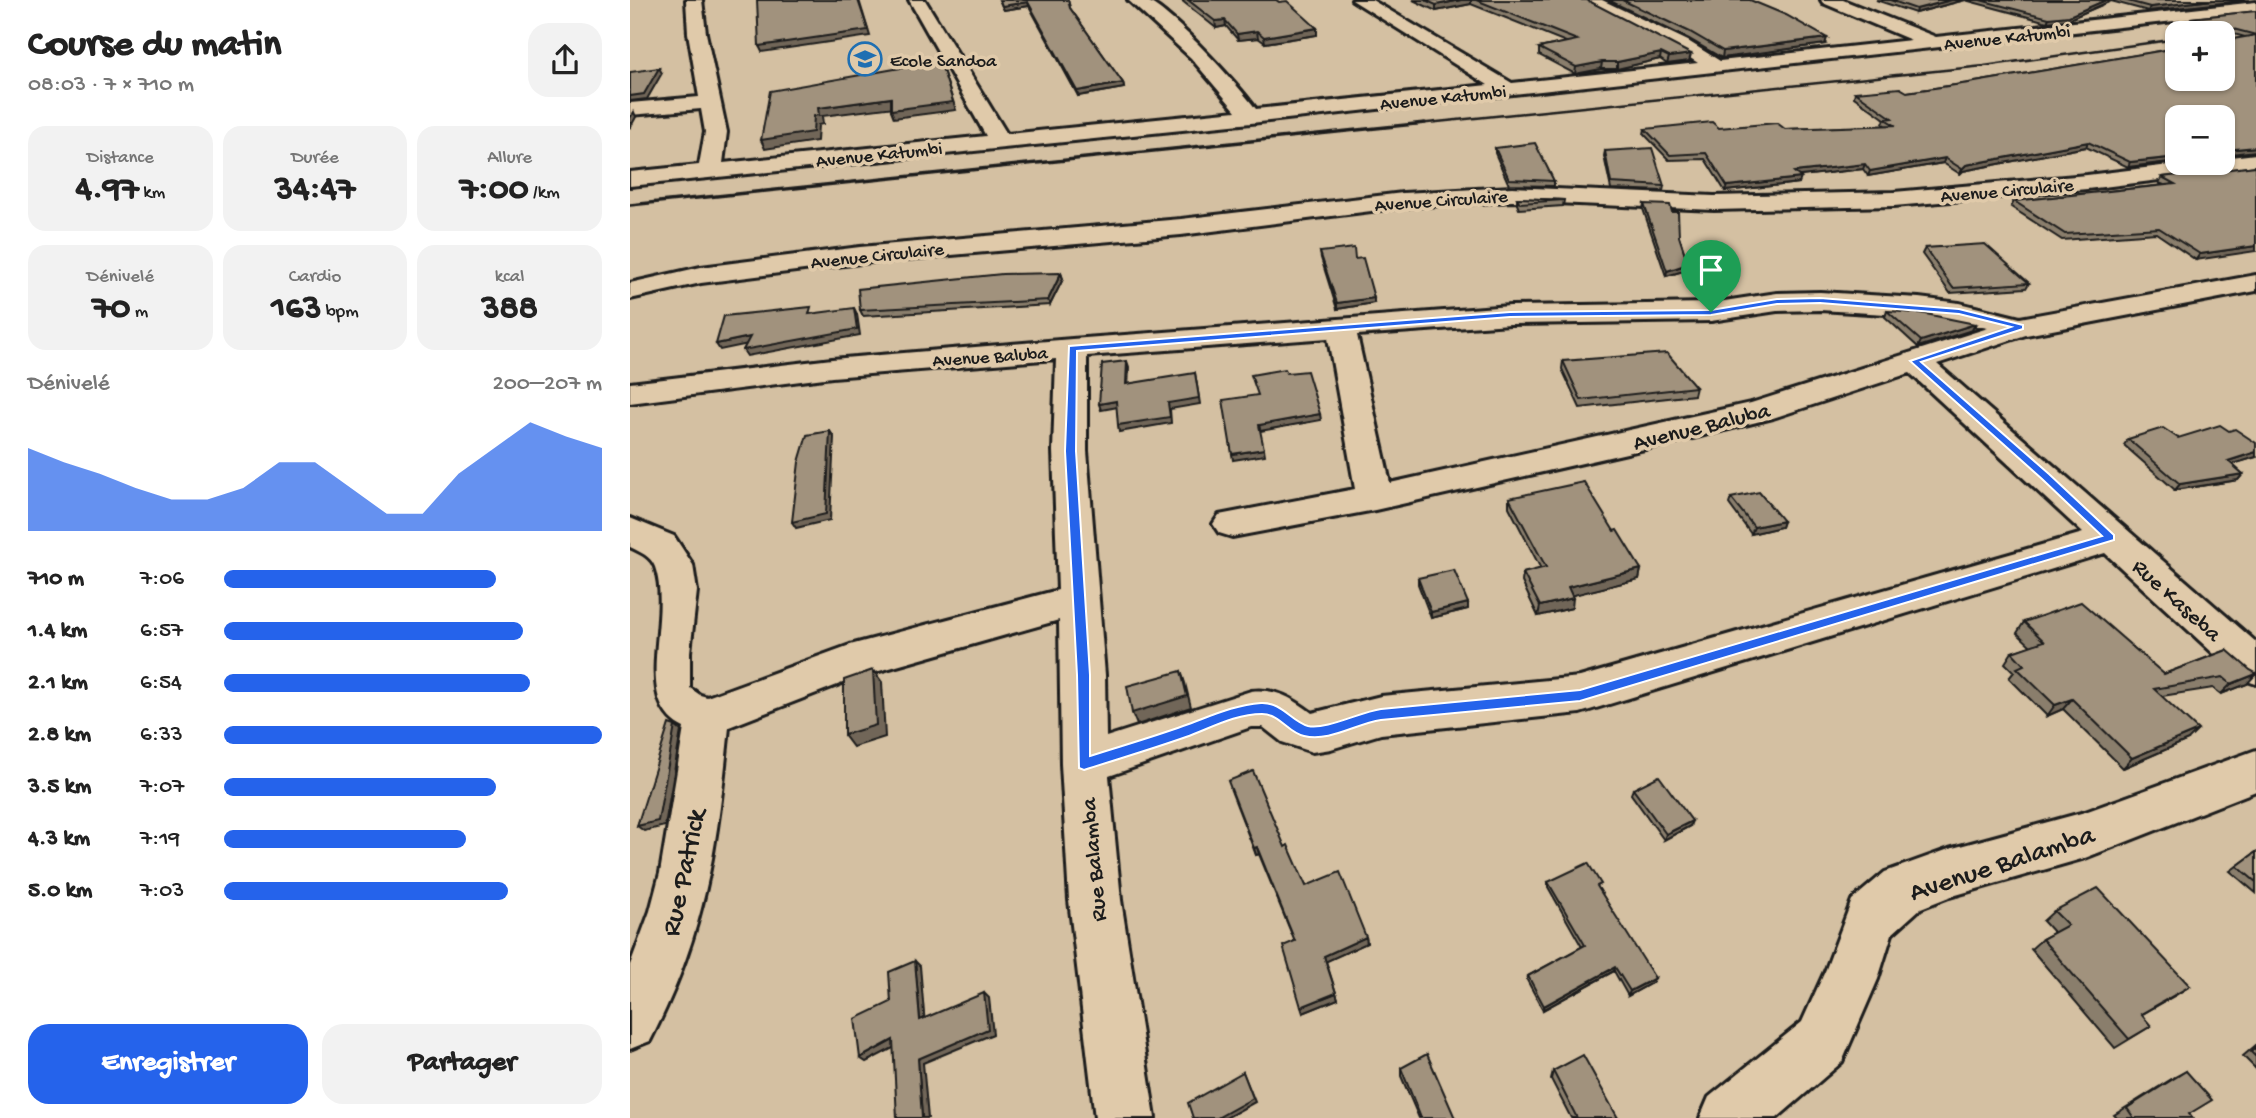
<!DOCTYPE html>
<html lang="fr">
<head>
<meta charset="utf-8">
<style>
  body { margin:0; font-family:"Gochi Hand",sans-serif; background:#f2f2f2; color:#222; height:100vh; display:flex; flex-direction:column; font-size:26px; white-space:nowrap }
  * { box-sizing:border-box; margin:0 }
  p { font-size:23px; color:#767676 }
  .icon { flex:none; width:38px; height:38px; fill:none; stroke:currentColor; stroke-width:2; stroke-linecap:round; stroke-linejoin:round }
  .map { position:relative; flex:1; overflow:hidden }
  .details { display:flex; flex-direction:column; background:#fff; width:630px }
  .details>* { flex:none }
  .tools { position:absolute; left:1535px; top:21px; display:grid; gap:14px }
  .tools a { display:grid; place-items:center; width:70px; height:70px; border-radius:14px; background:#fff; box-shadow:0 2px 5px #0004; font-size:35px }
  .pin { position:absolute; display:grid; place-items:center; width:60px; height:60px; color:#fff; margin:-72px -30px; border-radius:50% 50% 50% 0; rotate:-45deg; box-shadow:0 0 7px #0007 }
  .pin .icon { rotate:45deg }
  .round { display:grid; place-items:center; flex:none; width:74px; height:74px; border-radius:21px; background:#f2f2f2 }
  .summary { display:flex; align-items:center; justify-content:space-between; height:119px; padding:0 28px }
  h1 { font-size:38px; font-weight:800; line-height:52px }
  .stats { display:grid; grid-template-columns:repeat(3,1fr); gap:10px; height:119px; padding:7px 28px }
  .stats div { display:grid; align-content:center; border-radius:18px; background:#f2f2f2; text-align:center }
  .stats b { font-size:35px; font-weight:800 }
  .stats small { font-size:19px; font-weight:400 }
  .stats p { font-size:19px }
  .chart { height:196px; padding:14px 28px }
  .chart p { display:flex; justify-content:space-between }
  .chart svg { width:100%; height:126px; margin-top:7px; fill:#2563eb; opacity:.7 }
  .cta { display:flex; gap:14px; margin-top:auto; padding:14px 28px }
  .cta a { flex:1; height:80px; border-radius:21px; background:#2563eb; color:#fff; font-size:28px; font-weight:800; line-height:80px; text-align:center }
  .cta a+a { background:#f2f2f2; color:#222 }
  ul { padding:0 28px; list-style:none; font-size:23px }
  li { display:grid; grid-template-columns:112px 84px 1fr; align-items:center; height:52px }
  li i { height:18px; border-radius:9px; background:#2563eb }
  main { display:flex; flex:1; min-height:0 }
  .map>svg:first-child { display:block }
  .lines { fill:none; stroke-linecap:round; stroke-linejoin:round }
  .street-casing { stroke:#1c1c1c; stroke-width:6 }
  .street { fill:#e0caaa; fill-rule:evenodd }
  .rail-far1 { stroke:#1c1c1c; stroke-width:2.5 }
  .rail { stroke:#1c1c1c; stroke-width:3.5 }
  .wall { fill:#8a7e6c; stroke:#1c1c1c; stroke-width:2 }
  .shaded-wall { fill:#716658; stroke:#1c1c1c; stroke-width:2 }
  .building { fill:#a1927d; stroke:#1c1c1c; stroke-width:2 }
  .route { fill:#2563eb; stroke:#fff; stroke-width:2; fill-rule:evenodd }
  .labels { text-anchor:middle; stroke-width:7; stroke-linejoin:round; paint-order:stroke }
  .far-street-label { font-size:19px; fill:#1c1c1c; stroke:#e0caaa }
  .far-poi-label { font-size:19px; fill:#1c1c1c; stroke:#e0caaa; text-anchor:start }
  .street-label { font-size:23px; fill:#1c1c1c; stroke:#e0caaa }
  .near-street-label { font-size:28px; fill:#1c1c1c; stroke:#e0caaa }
</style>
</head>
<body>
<main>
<section class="details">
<div class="summary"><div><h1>Course du matin</h1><p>08:03 · 7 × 710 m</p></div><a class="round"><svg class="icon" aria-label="share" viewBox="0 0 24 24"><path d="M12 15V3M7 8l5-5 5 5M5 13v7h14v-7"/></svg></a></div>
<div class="stats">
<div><p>Distance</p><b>4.97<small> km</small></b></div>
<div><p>Durée</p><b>34:47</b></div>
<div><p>Allure</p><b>7:00<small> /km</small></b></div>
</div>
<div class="stats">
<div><p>Dénivelé</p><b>70<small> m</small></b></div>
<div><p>Cardio</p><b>163<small> bpm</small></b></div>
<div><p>kcal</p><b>388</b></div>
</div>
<div class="chart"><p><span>Dénivelé</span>200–207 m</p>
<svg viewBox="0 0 160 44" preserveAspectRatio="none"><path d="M0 44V15L10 20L20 24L30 29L40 33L50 33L60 29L70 20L80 20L90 29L100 38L110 38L120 24L130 15L140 6L150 11L160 15V44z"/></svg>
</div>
<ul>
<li><b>710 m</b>7:06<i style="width:72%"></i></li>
<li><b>1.4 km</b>6:57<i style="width:79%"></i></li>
<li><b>2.1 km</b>6:54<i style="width:81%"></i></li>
<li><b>2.8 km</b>6:33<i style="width:100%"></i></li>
<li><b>3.5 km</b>7:07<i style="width:72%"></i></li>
<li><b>4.3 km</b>7:19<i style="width:64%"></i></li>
<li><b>5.0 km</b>7:03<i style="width:75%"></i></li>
</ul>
<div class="cta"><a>Enregistrer</a><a>Partager</a></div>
</section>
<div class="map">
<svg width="1626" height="1118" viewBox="0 0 1626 1118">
  <rect width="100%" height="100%" fill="#d4c0a2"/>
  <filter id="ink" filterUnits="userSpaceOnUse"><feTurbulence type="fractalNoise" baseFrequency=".0143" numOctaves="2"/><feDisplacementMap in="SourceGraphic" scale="14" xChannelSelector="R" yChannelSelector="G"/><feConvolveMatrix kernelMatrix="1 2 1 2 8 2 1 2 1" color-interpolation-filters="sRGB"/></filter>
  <g filter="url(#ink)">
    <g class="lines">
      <defs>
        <g id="street">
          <path d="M56,0H72L76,33L97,132L93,163L356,136L279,0H295L377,134L606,111L561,58L498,0C503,0 509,0 514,0C536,5 611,88 626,109L858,85L722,0H742L882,83L1068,63L1046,49L951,0H972L1058,41L1090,61L1281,40L1193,3L1191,0H1213L1306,37L1626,2V12L621,123L0,186V172L69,165L75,132L71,109L0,115V103L69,97L58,33Z"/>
          <polygon points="1626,154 1626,168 1457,189 1264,206 1084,210 882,201 773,207 551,235 230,263 71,283 0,299 0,283 71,267 230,247 551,219 773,193 882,187 1084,196 1264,192 1457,175 1556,163 1592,163 1592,158"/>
          <path d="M1626,275V291L1396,335L1307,364L1626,642V684L1611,679L1475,553L950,713L751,734L701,749L682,752L652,742L633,727H621L479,776L491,900L525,1118H465L439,900L431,764L429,620L228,677L99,727C87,846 76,933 20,1041L0,1049V965L20,911L30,873L54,728C0,702 43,619 25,567C21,556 10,552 0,547V518L44,536L63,565L67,591L60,652V688L70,695L77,697L220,645L428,590L423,451L426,359L202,377L0,403V383L202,359L442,339L880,306L1081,303L1147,293L1190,292L1289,298L1329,303L1390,318ZM1190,310L1289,316L1358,328L1121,403L760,483L727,335L880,324L1081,321L1147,311ZM698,338L725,489L589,515L583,524L589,533L602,537L745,510L1050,441L1143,418L1280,373L1453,533L950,677L751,696L682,713C663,699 646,688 621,691L476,737L475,675L457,451V356Z"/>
          <polygon points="1626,750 1626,791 1455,858 1319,897 1291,908 1262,934 1248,979 1212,1062 1147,1118 1070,1118 1079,1097 1172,1022 1196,969 1222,900 1255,872 1319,849 1455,812"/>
        </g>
      </defs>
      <use href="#street" class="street-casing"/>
      <use href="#street" class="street"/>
      <g class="rail-far1">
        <polyline points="1585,33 1626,27"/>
        <polyline points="778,125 1354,66 1547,39"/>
      </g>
      <polyline class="rail" points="0,205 795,123"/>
    </g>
    <g class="wall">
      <polygon points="369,0 438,0 440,8 493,83 494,88 448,96 399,6 374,10"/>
      <polygon points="551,0 646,0 687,28 687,35 635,43 628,38 608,40 596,26 586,28"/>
      <polygon points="783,0 957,0 1059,61 1037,64 1030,59 987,69 971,69 945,74 909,55 909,48 936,42 841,4 806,11"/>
      <polygon points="978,0 1120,0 1195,44 1092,58 1059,39"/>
      <polygon points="1246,0 1620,0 1518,11 1481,1 1437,20 1417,22 1335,0 1285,13"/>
      <polygon points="1626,11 1626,152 1592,155 1592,117 1498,167 1456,147 1333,171 1330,174 1313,163 1238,176 1233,169 1169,176 1169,183 1095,191 1075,159 1039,160 1014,134 1015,129 1155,129 1256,126 1253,124 1255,119 1224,97 1225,92 1277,92 1339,83 1615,37 1559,22 1561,18"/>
      <polygon points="865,148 924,181 924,186 879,185 865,153"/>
      <polygon points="975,151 1034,186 1033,191 981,189 974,156"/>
      <polygon points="1626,166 1566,260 1526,233 1432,240 1381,207 1384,201 1534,185 1529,183 1532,177"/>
      <polygon points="887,198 934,200 933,206 889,209 887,204"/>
      <polygon points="1014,204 1049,236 1058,264 1057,270 1036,276 1013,209"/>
      <polygon points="1295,248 1399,283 1396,288 1320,293 1292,254"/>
      <polygon points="690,252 725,259 744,303 707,309 691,258"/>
      <polygon points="431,273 433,279 420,305 233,316 230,310"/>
      <polygon points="1257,311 1342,330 1288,347 1255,317"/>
      <polygon points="933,361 1066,387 1064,395 950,408 932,369"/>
      <polygon points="1548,438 1626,457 1602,464 1613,474 1608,480 1545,490 1494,445 1498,439"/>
      <polygon points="879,498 984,531 1011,569 1009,579 942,595 942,608 908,616 892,582 893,573 911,569 879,507"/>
      <polygon points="1101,498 1153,521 1151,527 1121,534 1099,504"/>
      <polygon points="788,578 838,603 838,609 801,618 788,584"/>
      <polygon points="1394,622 1534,674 1597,650 1617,684 1591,694 1583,688 1532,696 1558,740 1493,768 1433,709 1417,716 1379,678 1384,672 1375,663 1382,652 1401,646 1387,633"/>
      <polygon points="600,788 655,847 676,886 736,937 737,943 696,961 708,999 673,1013 665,942 629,854 626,855"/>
      <polygon points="1003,789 1060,826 1034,840 1001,794"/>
      <polygon points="1626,852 1626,893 1600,871"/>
      <polygon points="918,882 969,889 1023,982 998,996 984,971 913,1010 897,980 898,976 952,947 918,887"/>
      <polygon points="1424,911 1560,986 1511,1015 1521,1026 1485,1048 1401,949 1412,939 1424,933 1413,921"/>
      <polygon points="1626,1045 1626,1069 1613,1056"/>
      <polygon points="771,1068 825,1118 789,1118 771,1076"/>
      <polygon points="923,1071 988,1118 941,1118 921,1079"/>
      <polygon points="1556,1071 1559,1114 1562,1118 1487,1118 1484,1115 1543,1078"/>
    </g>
    <g class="shaded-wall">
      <polygon points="229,0 240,36 132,52 129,46"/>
      <polygon points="831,0 841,0 841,4 806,11 806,5"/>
      <polygon points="1321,0 1335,0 1285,13 1286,9"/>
      <polygon points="1476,0 1482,0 1481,1 1437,20 1417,22 1419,18"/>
      <polygon points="1583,0 1620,0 1518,11 1520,7"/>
      <polygon points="398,2 399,6 374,10 372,6"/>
      <polygon points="595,20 596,26 586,28 585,21"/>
      <polygon points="687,28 687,35 635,43 634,37"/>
      <polygon points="627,31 628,38 608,40 607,34"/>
      <polygon points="1197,38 1195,44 1092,58 1093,51"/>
      <polygon points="1031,53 1030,59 987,69 987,62"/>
      <polygon points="1061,54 1059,61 1037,64 1039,57"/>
      <polygon points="310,61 326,110 264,118 261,110"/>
      <polygon points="972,62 971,69 945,74 946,67"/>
      <polygon points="29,68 32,73 17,99 0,101 0,96"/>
      <polygon points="493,83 494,88 448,96 447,91"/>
      <polygon points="261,98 265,107 192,116 193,124 188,125 187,141 135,149 131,140 184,116 188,108"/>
      <polygon points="4,112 6,117 0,128 0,118"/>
      <polygon points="1458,142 1456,147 1333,171 1330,174 1332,169 1336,165"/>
      <polygon points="1626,147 1626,151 1592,155 1595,150"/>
      <polygon points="1547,157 1547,161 1498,167 1500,162"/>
      <polygon points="1315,158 1313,163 1238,176 1240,171"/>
      <polygon points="1235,164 1233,169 1162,177 1164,172"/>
      <polygon points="1171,178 1169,183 1095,191 1097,186"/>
      <polygon points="1626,246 1626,251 1566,260 1570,254"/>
      <polygon points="1058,264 1057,270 1036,276 1037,271"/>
      <polygon points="431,273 433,279 420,305 418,300"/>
      <polygon points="744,298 744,303 707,309 707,303"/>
      <polygon points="224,308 227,314 230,335 117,356 113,350"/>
      <polygon points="1345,324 1342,330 1288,347 1291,341"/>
      <polygon points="120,337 123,343 90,350 86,344"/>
      <polygon points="497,361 499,367 498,390 496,384"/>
      <polygon points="565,373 570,404 540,409 541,423 489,432 488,425 538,403"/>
      <polygon points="486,401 488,407 471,410 469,404"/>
      <polygon points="690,414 691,420 630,431 629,425"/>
      <polygon points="200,431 204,437 200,520 166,528 162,522"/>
      <polygon points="634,449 635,455 603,460 602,454"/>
      <polygon points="1626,452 1626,457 1594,467 1598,461"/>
      <polygon points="1613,474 1608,480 1545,490 1550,484"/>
      <polygon points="1153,521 1151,527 1121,534 1124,527"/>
      <polygon points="1011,569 1009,579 936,597 938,587"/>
      <polygon points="943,598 942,608 908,616 910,606"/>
      <polygon points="838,603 838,609 801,618 801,612"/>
      <polygon points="243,670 252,682 255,737 223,747 214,735"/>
      <polygon points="551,671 555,683 561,707 507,725 502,713"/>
      <polygon points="1626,674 1617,684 1591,694 1601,684"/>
      <polygon points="1442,699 1433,709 1417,716 1425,705"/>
      <polygon points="45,726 51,731 35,826 14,831 7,826"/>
      <polygon points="1568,730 1558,740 1493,768 1502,758"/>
      <polygon points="1062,821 1060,826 1034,840 1036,834"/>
      <polygon points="627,847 629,854 626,855 624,848"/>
      <polygon points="736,937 737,943 695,962 694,956"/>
      <polygon points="285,961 290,966 295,1025 290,1020"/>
      <polygon points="985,967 984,971 913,1010 914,1006"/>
      <polygon points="1025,978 1023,982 998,996 1000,991"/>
      <polygon points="1560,986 1546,995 1497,1023 1511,1014"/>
      <polygon points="354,993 359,998 363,1034 293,1063 298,1118 292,1118 288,1059"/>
      <polygon points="706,993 708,999 673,1013 671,1007"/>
      <polygon points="263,1040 269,1045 236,1062 230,1058"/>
      <polygon points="613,1072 625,1102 596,1118 587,1118"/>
    </g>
    <g class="building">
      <polygon points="127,0 228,0 238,30 129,46"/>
      <polygon points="370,0 438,0 440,8 493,83 447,91 398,2 372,6"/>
      <polygon points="558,0 646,0 649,2 657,1 687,28 634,37 627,31 607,34 595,20 585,21"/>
      <polygon points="795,0 831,0 806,5"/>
      <polygon points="846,0 957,0 1061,54 1039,57 1031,53 987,62 972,62 946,67 909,48 947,40"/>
      <polygon points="992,0 1120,0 1156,15 1197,38 1093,51 1060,32"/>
      <polygon points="1260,0 1321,0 1286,9"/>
      <polygon points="1350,0 1476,0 1439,16 1419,18"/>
      <polygon points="1494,0 1583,0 1520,7"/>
      <polygon points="1626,11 1626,35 1561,18"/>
      <polygon points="1626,35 1626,147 1595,150 1592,155 1592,117 1547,117 1547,157 1500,162 1458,142 1336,165 1332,169 1315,158 1240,171 1235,164 1164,172 1171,178 1097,186 1076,153 1040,155 1015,129 1082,122 1089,128 1147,123 1155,129 1265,125 1255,119 1262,118 1225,92 1270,88 1277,92 1339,83 1547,48 1547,79 1592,79 1592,41"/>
      <polygon points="310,61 323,102 261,110 261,98 188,108 189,115 184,116 183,132 131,140 140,91"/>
      <polygon points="29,68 14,94 0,96 0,72"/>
      <polygon points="905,143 924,181 879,179 865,148"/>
      <polygon points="1022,148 1034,186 981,183 975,151"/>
      <polygon points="1626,166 1626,246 1570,254 1529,228 1435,234 1384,201 1545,184 1532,177"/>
      <polygon points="887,198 934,200 890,203"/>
      <polygon points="1014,204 1040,205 1042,212 1048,212 1049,236 1058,264 1037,271"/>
      <polygon points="1355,244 1399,283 1323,288 1295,248"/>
      <polygon points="724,248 725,259 733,258 744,298 707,303 690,252"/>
      <polygon points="431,273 418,300 230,310 228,289 372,274"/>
      <polygon points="181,307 179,314 224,308 227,329 113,350 120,337 86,344 94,316"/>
      <polygon points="1257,311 1291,313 1345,324 1291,341"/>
      <polygon points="1037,353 1066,387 951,400 933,361"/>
      <polygon points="497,361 496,384 565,373 569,398 538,403 540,417 488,425 486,401 469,404 472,364"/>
      <polygon points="655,369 657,373 677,371 690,414 629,425 634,449 602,454 593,400 628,395 621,375"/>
      <polygon points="1590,425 1599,431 1605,429 1626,443 1626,452 1598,461 1613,474 1550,484 1498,439 1533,428 1548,438"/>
      <polygon points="200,431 196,514 162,522 169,462 177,435"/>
      <polygon points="954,482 984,531 987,530 1011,569 938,587 943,598 910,606 893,573 916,567 879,498"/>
      <polygon points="1129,492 1153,521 1124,527 1101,498"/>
      <polygon points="824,570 838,603 801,612 788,578"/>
      <polygon points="1451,602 1534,674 1597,650 1620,670 1626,673 1626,674 1601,684 1593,677 1524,689 1568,730 1502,758 1442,699 1425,705 1387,668 1394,665 1382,652 1414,641 1394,622"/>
      <polygon points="243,670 246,725 214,735 214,680"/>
      <polygon points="551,671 557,696 502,713 497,686"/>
      <polygon points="39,724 45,726 28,821 7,826"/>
      <polygon points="623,771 655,847 658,845 676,886 710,872 736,937 694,956 706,993 671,1007 653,946 665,941 627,847 624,848 598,781"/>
      <polygon points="1029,776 1062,821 1036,834 1003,789"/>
      <polygon points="1626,852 1626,882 1607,866"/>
      <polygon points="958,863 971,884 967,886 1025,978 1000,991 985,967 914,1006 898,976 955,945 918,882"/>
      <polygon points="1468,888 1560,986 1511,1014 1521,1026 1499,1039 1412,939 1438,925 1424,911"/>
      <polygon points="285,961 290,1020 354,993 358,1029 288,1059 292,1118 267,1118 263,1040 230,1058 225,1019 261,1002 259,972"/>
      <polygon points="1626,1047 1626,1057 1621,1052"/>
      <polygon points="797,1054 825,1118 791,1118 771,1068"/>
      <polygon points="953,1055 988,1118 947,1118 923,1071"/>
      <polygon points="1556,1071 1582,1100 1559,1114 1562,1118 1504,1118 1497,1108"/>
      <polygon points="613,1072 623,1098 587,1118 563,1118 558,1103"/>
    </g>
  </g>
  <path class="route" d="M1190,298L1329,309L1393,325V329L1291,362L1419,474L1484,535V540L950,701L751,720C725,724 700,742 674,736C658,733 650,714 632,714C605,714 581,728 556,737C522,749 488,759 454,770L449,768L447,675L435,451L439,346L880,312L1081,310L1147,299ZM1190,303L1329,314L1381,327L1280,361L1412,479L1472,536L950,690L751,709C730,712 696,730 678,726C661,721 652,702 631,703C603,705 579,717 553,726C523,737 491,746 460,756V675L446,451L447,351L880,317L1081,315L1147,304Z"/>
  <defs>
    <symbol id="school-ring" viewBox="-11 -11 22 22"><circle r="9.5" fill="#e0caaa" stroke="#1f6fb2" stroke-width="1.5"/><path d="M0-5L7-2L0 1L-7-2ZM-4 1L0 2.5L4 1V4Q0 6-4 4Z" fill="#1f6fb2"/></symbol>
  </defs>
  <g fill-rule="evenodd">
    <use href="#school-ring" x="216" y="40" width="38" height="38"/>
  </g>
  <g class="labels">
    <g class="far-street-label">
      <text transform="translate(1377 36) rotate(-6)" y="7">Avenue Katumbi</text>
      <text transform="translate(813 96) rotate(-6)" y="7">Avenue Katumbi</text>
      <text transform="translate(249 153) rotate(-6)" y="7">Avenue Katumbi</text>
      <text transform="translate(1377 189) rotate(-5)" y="7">Avenue Circulaire</text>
      <text transform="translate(811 199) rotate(-4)" y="7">Avenue Circulaire</text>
      <text transform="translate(247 254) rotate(-6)" y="7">Avenue Circulaire</text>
      <text transform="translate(360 355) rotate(-4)" y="7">Avenue Baluba</text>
    </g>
    <g class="far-poi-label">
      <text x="260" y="66">Ecole Sandoa</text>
    </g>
    <g class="street-label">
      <text transform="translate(1071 425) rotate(-14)" y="8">Avenue Baluba</text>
      <text transform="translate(1548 599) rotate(42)" y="8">Rue Kaseba</text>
      <text transform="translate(462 860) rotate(-95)" y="8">Rue Balamba</text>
    </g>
    <g class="near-street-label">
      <text transform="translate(1371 861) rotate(-18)" y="10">Avenue Balamba</text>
      <text transform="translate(51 872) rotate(-78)" y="10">Rue Patrick</text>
    </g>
  </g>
</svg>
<div class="tools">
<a>+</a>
<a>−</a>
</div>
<div class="pin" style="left:1081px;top:312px;background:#1e9e55"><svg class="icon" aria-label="arrive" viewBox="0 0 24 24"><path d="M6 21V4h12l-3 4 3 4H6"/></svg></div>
</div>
</main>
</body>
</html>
